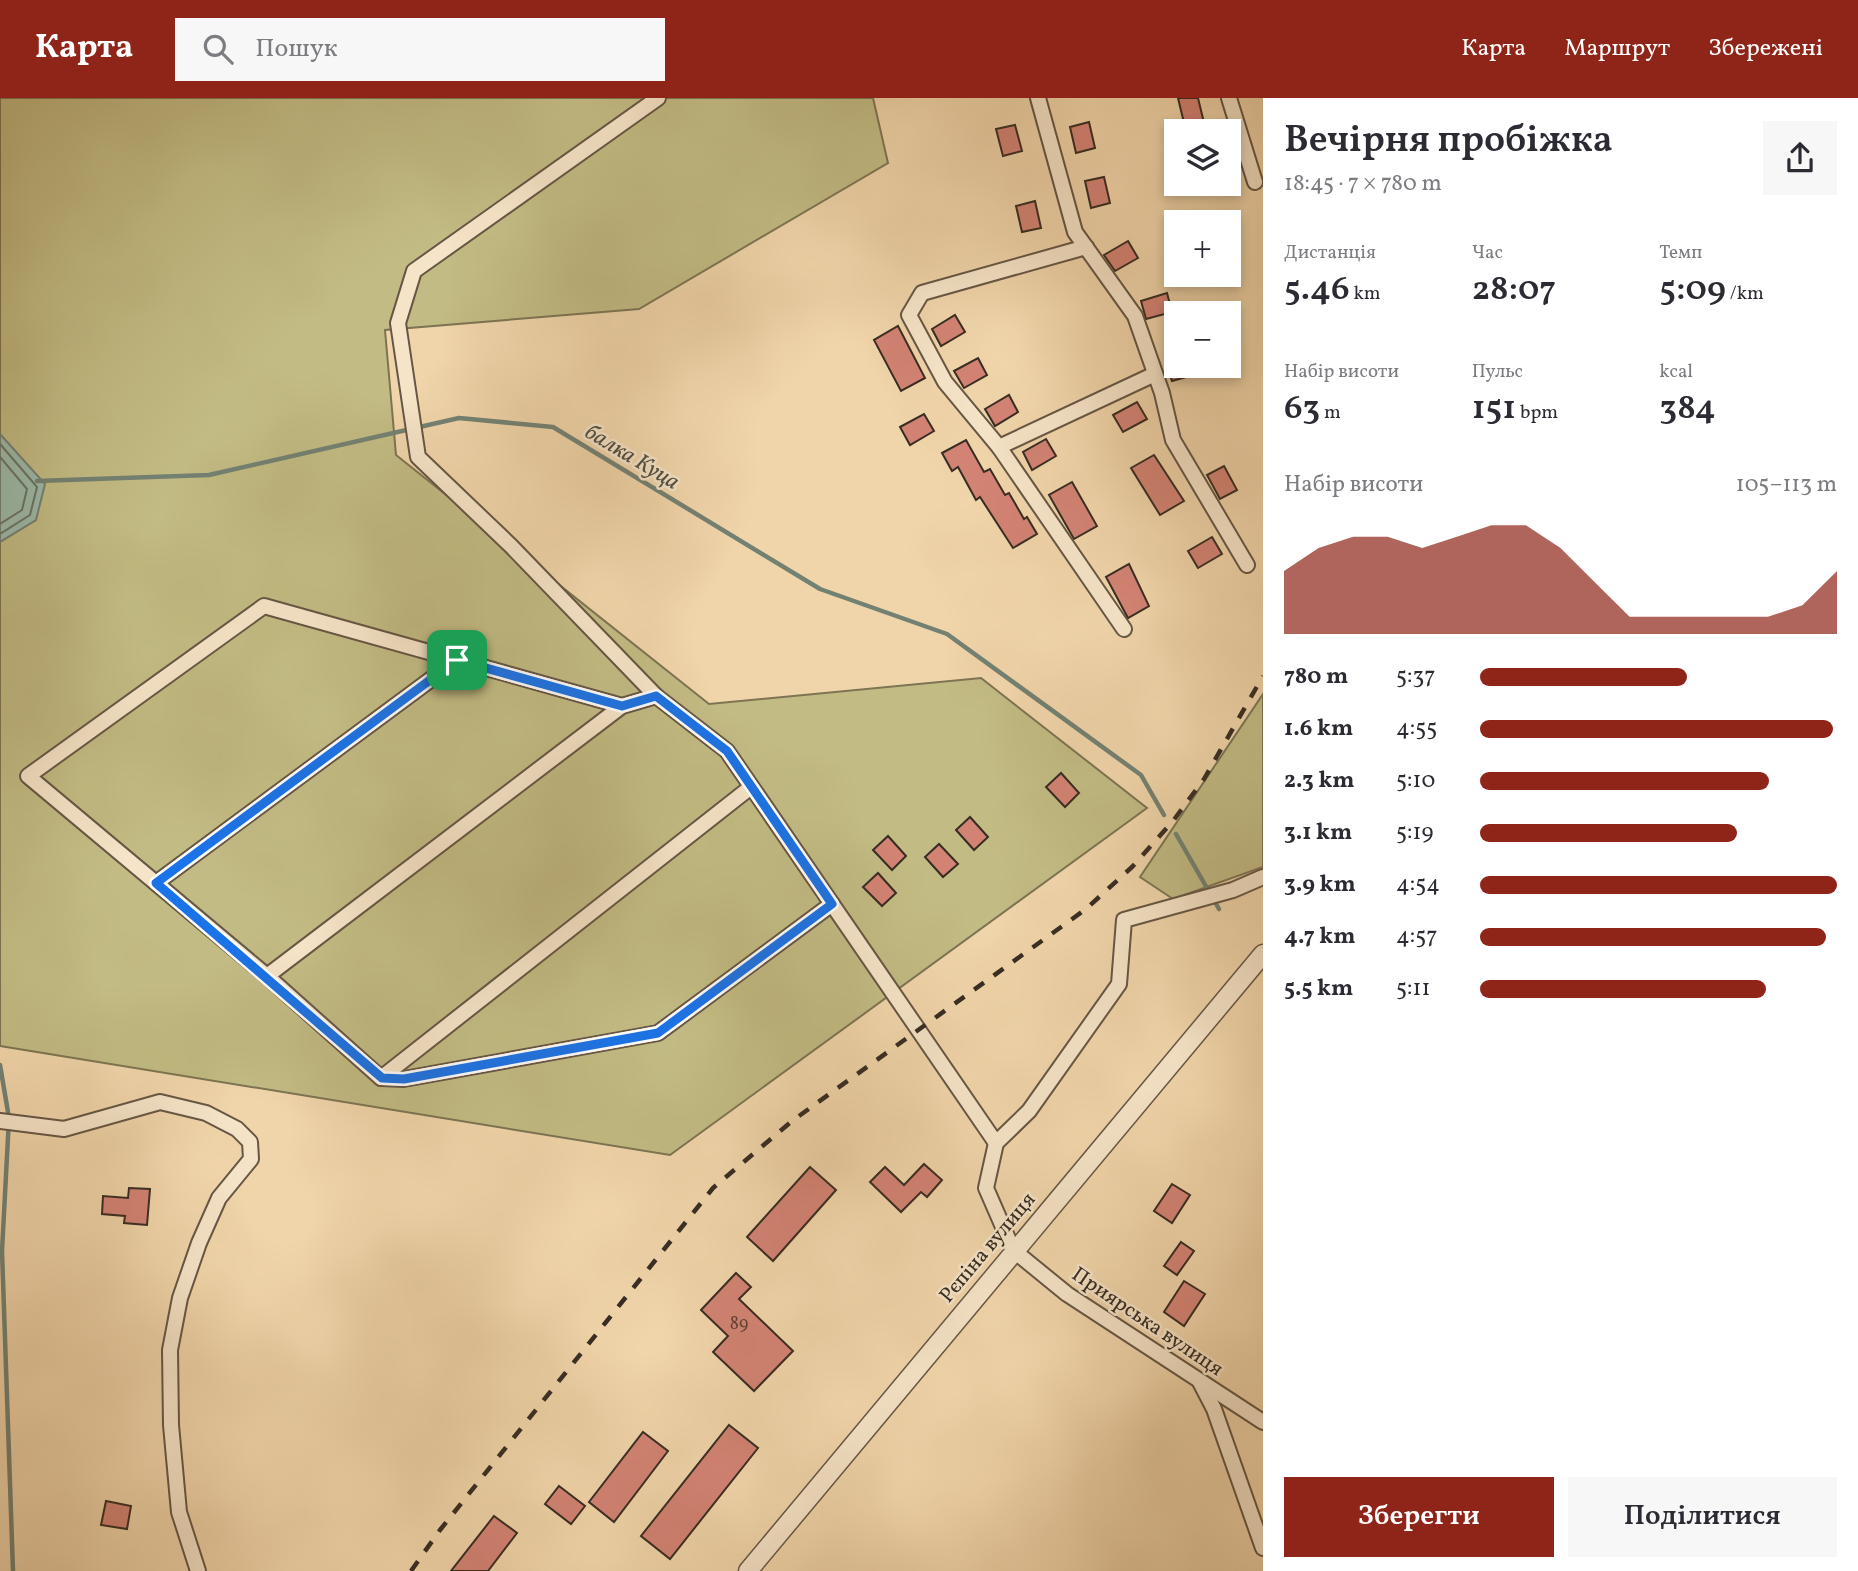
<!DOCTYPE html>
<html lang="uk">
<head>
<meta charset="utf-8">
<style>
  body { margin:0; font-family:Vollkorn,serif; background:#f7f7f7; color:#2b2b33; height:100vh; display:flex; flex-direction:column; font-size:26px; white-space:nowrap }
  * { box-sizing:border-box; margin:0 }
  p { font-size:23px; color:#7c7c81 }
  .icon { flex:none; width:38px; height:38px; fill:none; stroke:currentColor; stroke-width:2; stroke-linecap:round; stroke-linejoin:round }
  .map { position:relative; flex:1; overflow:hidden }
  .details { display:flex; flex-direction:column; background:#fff; width:595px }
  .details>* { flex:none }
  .controls { position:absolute; left:1164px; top:21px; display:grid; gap:14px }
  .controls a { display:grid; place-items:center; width:77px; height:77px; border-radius:0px; background:#fff; box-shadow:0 4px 10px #0003; font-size:35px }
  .pin { position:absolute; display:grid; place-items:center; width:60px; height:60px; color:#fff; margin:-30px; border-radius:14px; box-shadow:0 4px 10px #0006 }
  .round { display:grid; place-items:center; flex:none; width:74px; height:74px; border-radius:0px; background:#f7f7f7 }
  .summary { display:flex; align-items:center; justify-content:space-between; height:119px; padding:0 21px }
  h1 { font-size:38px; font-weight:600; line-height:52px }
  .figures { display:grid; grid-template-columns:repeat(3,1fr); gap:10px; height:119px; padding:7px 21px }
  .figures div { display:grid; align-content:center }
  .figures b { font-size:35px; font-weight:600 }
  .figures small { font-size:19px; font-weight:400 }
  .figures p { font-size:19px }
  .chart { height:196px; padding:14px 21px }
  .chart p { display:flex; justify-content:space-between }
  .chart svg { width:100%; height:126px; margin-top:7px; fill:#8f2418; opacity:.7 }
  .action { display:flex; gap:14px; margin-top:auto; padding:14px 21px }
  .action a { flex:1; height:80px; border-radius:0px; background:#8f2418; color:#fff; font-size:28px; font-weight:600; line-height:80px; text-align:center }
  .action a+a { background:#f7f7f7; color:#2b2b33 }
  ul { padding:0 21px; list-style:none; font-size:23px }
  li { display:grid; grid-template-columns:112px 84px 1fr; align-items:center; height:52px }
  li i { height:18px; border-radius:9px; background:#8f2418 }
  header { display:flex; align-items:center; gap:42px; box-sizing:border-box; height:98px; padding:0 35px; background:#8f2418; color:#fff }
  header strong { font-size:33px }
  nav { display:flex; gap:38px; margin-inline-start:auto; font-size:24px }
  .search { width:490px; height:63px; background:#f7f7f7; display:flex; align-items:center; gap:18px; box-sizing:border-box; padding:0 24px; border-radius:0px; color:#7c7c81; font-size:26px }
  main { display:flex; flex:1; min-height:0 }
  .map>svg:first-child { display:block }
  .green { fill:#c2bb83; stroke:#7c7453; stroke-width:2 }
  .water { fill:#9bb9a8; stroke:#738173; stroke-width:2 }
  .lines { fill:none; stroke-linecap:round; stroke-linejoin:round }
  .shore { stroke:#697266; stroke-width:2 }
  .stream { stroke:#738173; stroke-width:4.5 }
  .building { fill:#d38374; stroke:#372c23; stroke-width:2 }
  .minor-casing { stroke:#665645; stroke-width:18 }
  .tertiary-casing { stroke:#665645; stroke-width:21 }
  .minor { stroke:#f6e4c8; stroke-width:14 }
  .tertiary { stroke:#f6e4c8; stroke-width:18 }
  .rail { stroke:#372c23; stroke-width:4.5; stroke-dasharray:12 12; stroke-linecap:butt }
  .route-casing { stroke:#fff; stroke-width:14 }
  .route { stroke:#1a73e8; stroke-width:9 }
  .labels { text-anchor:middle; stroke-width:5; stroke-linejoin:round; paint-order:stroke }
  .number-label { font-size:18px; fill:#5e4237 }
  .street-label { font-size:21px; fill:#372c23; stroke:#f6e4c8 }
  .water-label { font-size:23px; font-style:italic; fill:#504f44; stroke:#f6e4c8 }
</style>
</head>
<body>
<header>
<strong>Карта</strong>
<div class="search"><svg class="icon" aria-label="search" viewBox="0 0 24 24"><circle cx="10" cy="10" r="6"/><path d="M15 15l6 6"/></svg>Пошук</div>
<nav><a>Карта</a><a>Маршрут</a><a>Збережені</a></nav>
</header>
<main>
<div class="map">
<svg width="1263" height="1473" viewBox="0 0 1263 1473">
  <rect width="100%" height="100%" fill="#f1d5aa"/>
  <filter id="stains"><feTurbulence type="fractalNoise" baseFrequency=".00286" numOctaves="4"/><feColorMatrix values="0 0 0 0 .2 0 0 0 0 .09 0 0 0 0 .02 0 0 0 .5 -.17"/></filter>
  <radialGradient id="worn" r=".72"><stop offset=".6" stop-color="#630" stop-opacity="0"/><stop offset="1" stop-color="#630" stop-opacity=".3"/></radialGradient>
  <g class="green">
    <polygon points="0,0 873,0 888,65 639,211 385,232 396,357 709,606 981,580 1147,710 670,1057 0,948"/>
    <polygon points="1263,596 1263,769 1173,801 1140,779"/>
  </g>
  <polygon class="water" points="0,336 45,386 36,422 0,444"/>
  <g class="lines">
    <g class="shore">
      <polyline points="0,346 37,389 30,417 0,436"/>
      <polyline points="0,359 27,391 22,412 0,426"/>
    </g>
    <g class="stream">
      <polyline points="37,383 209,377 459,320 553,329 820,491 947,536 1141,677 1164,717"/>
      <polyline points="1176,736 1219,811"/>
      <polyline points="0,967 9,1020 2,1153 13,1473"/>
    </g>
  </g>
  <g class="building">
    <polygon points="1178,0 1198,0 1206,33 1186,33"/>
    <polygon points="1089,24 1095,50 1076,55 1070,29"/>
    <polygon points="1015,27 1022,53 1003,58 996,31"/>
    <polygon points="1104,79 1110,105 1091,110 1085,83"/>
    <polygon points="1035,103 1041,130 1022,134 1016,108"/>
    <polygon points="1128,143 1138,160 1115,173 1104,157"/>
    <polygon points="1167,195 1172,214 1146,221 1141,203"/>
    <polygon points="955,217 965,234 941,248 932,231"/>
    <polygon points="898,228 925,280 901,293 874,242"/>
    <polygon points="978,260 987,277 964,290 954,273"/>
    <polygon points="1167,268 1215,268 1215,271 1172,283"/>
    <polygon points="1009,297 1018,314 995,328 985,311"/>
    <polygon points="1137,304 1147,321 1123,334 1113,317"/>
    <polygon points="924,316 934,333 910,347 900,329"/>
    <polygon points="1046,341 1056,358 1032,372 1023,354"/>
    <polygon points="966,342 984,374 990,371 1005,397 1009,395 1024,421 1027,419 1037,436 1013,450 980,399 976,402 958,369 952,373 942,355"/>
    <polygon points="1154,357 1184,403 1160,417 1131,370"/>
    <polygon points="1224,368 1237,392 1220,401 1207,377"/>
    <polygon points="1072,384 1097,428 1074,441 1049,397"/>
    <polygon points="1212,439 1222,456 1198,470 1188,453"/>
    <polygon points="1129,466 1149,508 1128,520 1106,479"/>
    <polygon points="1061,675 1079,695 1065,709 1046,689"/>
    <polygon points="970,719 988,739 974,752 956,732"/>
    <polygon points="888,738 906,758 892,772 873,752"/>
    <polygon points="939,746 958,766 943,779 925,759"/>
    <polygon points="878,775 896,795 882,808 863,789"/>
    <polygon points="924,1066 942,1082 927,1099 921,1094 901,1114 870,1084 885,1069 904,1087"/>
    <polygon points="810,1069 836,1092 773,1163 747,1139"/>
    <polygon points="1172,1086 1190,1097 1172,1125 1154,1113"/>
    <polygon points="129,1090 150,1091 147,1127 124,1125 125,1118 102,1116 103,1098 128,1100"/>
    <polygon points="1181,1144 1194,1153 1177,1177 1164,1168"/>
    <polygon points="736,1175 751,1189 739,1201 793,1253 754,1293 713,1254 728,1238 701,1212"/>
    <polygon points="1184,1183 1205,1196 1184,1228 1164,1214"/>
    <polygon points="729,1327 758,1350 670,1461 641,1438"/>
    <polygon points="643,1334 668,1353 614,1424 589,1404"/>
    <polygon points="559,1388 585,1408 571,1426 545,1406"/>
    <polygon points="106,1403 131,1408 127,1431 101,1427"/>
    <polygon points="494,1418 517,1435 488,1473 451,1473"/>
  </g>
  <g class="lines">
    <defs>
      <g id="minor">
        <polyline points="658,0 414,173 398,225 418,359 511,448 656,598 727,653 996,1045"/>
        <polyline points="1038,0 1075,134 1135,218 1162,295 1173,342 1247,467"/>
        <polyline points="1229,0 1255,84"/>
        <polyline points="1086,149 922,195 909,217 945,284 999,349 1155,276"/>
        <polyline points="999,349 1124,531"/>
        <polyline points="622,608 264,508 28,678 267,878 622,608 656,598"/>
        <polyline points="1263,779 1233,792 1124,822 1119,886 1029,1013 996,1045 986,1090 1013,1152 1067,1196 1263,1324"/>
        <polyline points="156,785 457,562"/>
        <polyline points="267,878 381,980 404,981 658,935 832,806"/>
        <polyline points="381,980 751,689"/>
        <polyline points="0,1023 64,1031 160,1004 206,1015 237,1031 250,1044 251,1061 219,1100 199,1145 180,1200 170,1252 171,1327 179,1414 198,1473"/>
        <polyline points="1200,1284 1214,1311 1263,1450"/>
      </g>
      <polyline id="tertiary" points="748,1473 1263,856"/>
    </defs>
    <use href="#minor" class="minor-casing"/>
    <use href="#tertiary" class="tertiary-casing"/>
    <use href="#minor" class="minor"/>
    <use href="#tertiary" class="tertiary"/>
    <polyline class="rail" points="411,1473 440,1432 713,1090 792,1023 1086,811 1132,769 1173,723 1204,681 1263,578"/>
  </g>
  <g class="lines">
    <defs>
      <polygon id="route" points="457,562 622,608 656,598 727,653 832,806 658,935 404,981 382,980 156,785"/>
    </defs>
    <use href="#route" class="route-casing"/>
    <use href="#route" class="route"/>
  </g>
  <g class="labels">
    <g class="number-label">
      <text x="739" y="1231">89</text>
    </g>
    <g class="street-label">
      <text transform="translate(987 1149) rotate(-50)" y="7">Рєпіна вулиця</text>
      <text transform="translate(1148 1223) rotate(34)" y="7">Приярська вулиця</text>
    </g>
    <g class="water-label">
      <text transform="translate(633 358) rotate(31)" y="8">балка Куца</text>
    </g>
  </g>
  <rect width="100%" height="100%" filter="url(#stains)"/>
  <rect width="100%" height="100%" fill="url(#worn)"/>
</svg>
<div class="controls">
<a><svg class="icon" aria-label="layers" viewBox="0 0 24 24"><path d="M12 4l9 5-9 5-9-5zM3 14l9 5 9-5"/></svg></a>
<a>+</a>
<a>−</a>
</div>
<div class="pin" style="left:457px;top:562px;background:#1e9e55"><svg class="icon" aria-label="arrive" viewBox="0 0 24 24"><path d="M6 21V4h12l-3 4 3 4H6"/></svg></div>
</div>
<section class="details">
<div class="summary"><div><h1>Вечірня пробіжка</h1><p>18:45 · 7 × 780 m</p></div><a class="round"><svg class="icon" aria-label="share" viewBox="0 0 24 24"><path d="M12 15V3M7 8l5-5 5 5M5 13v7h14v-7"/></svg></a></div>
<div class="figures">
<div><p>Дистанція</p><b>5.46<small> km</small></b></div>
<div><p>Час</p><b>28:07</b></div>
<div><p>Темп</p><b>5:09<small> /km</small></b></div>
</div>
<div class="figures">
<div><p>Набір висоти</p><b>63<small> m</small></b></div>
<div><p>Пульс</p><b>151<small> bpm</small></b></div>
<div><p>kcal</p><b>384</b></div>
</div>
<div class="chart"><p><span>Набір висоти</span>105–113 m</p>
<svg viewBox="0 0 160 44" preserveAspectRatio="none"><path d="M0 44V22L10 14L20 10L30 10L40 14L50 10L60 6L70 6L80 14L90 26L100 38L110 38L120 38L130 38L140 38L150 34L160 22V44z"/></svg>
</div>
<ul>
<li><b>780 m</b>5:37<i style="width:58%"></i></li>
<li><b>1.6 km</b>4:55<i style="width:99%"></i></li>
<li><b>2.3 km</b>5:10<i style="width:81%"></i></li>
<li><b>3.1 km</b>5:19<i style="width:72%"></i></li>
<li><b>3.9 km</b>4:54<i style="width:100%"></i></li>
<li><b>4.7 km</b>4:57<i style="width:97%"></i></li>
<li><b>5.5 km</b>5:11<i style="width:80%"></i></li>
</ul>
<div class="action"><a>Зберегти</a><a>Поділитися</a></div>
</section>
</main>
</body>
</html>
